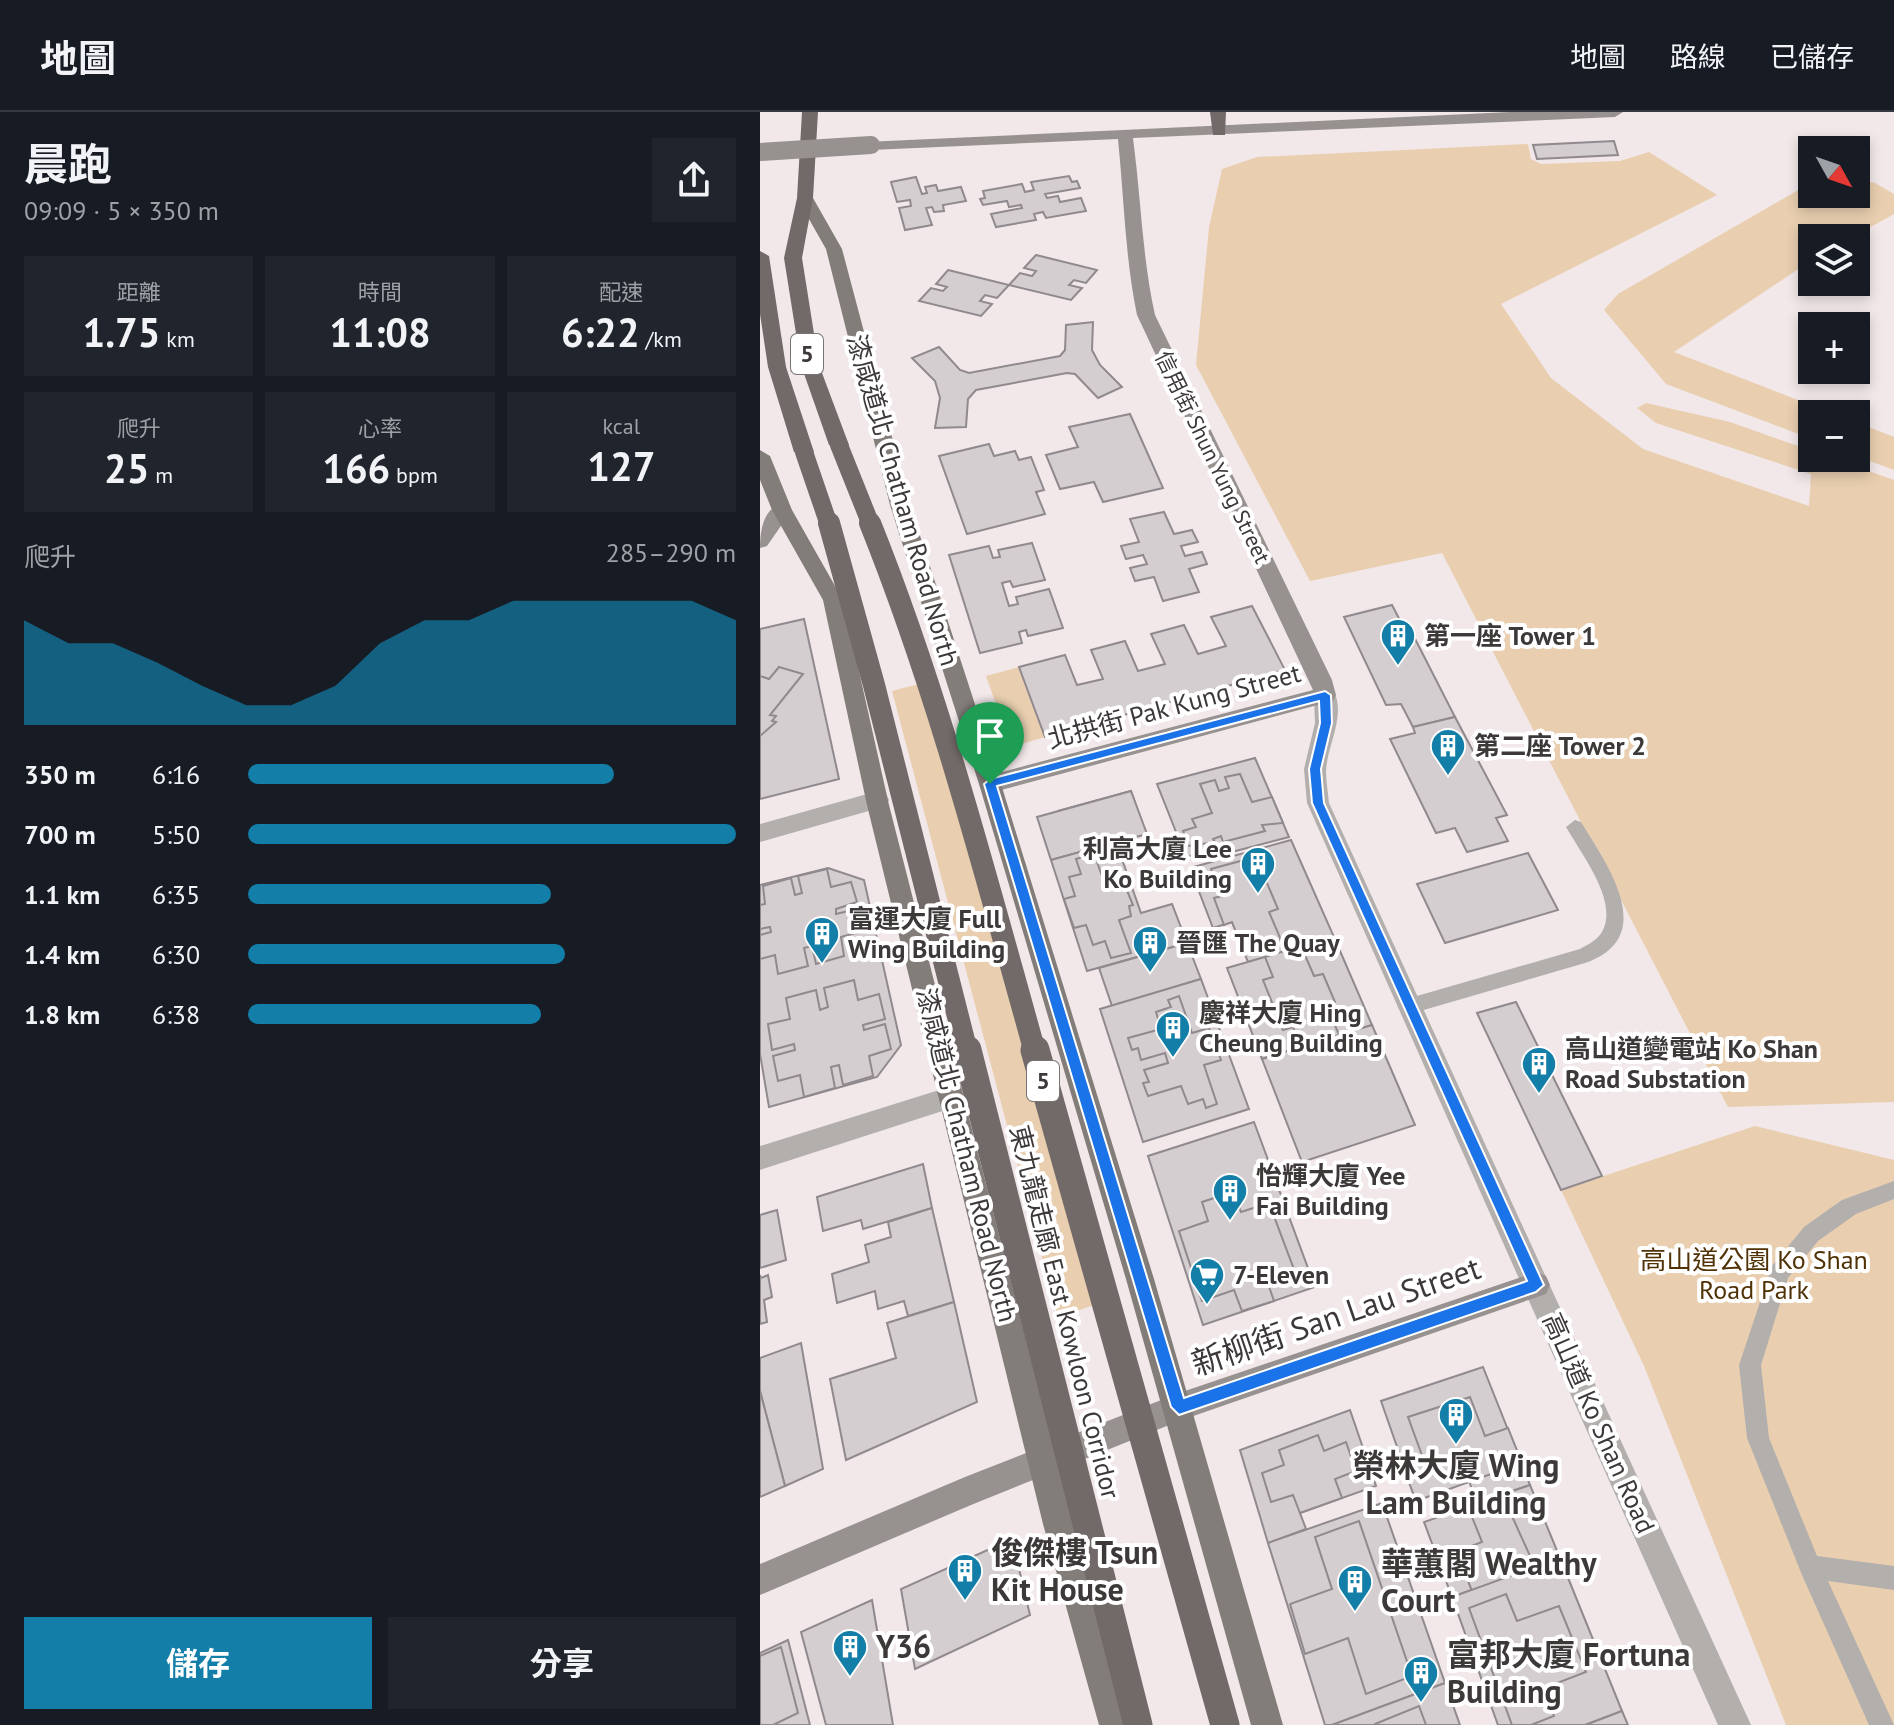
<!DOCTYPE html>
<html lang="zh-TW">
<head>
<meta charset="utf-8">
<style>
  body { margin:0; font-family:"PT Sans","Noto Sans TC",sans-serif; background:#20242c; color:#f1f3f6; height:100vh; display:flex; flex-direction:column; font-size:30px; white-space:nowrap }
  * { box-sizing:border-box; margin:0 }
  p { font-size:26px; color:#9ea1a6 }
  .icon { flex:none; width:44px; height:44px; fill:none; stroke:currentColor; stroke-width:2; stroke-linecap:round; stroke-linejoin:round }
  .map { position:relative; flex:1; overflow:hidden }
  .drawer { display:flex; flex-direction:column; background:#171b24; width:760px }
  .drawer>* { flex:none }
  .needle { width:52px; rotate:130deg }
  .tools { position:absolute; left:1038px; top:24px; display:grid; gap:16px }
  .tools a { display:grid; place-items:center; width:72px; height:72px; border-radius:0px; background:#171b24; box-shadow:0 4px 12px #0003; font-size:40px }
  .pin { position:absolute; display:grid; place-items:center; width:68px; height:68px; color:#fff; margin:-82px -34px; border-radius:50% 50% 50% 0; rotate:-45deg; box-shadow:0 0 8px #0007 }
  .pin .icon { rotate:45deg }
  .round { display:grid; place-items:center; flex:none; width:84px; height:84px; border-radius:0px; background:#20242c }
  .summary { display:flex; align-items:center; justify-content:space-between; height:136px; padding:0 24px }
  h1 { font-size:44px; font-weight:700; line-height:60px }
  .metrics { display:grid; grid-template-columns:repeat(3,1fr); gap:12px; height:136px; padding:8px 24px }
  .metrics div { display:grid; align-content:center; border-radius:0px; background:#20242c; text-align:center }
  .metrics b { font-size:40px; font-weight:700 }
  .metrics small { font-size:22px; font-weight:400 }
  .metrics p { font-size:22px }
  .chart { height:224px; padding:16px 24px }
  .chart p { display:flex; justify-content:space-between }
  .chart svg { width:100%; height:144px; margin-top:8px; fill:#137ea7; opacity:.7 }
  .button { display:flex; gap:16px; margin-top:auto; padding:16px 24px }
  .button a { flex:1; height:92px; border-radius:0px; background:#137ea7; color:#fff; font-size:32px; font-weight:700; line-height:92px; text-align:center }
  .button a+a { background:#20242c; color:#f1f3f6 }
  ul { padding:0 24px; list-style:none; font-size:26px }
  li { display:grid; grid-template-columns:128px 96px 1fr; align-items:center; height:60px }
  li i { height:20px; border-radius:10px; background:#137ea7 }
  header { display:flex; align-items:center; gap:48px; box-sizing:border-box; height:112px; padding:0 40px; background:#171b24; border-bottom:2px solid #363941 }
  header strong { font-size:38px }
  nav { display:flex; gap:44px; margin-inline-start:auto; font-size:28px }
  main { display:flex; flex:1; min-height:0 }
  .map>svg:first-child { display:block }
  .green { fill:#e9cfb0 }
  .building { fill:#d5ced1; stroke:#90898d; stroke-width:2 }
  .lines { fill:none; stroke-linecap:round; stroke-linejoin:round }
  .lane { fill:#b2afad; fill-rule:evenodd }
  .street { fill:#b2afad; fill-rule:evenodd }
  .secondary { fill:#979290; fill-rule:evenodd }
  .primary { fill:#837d7a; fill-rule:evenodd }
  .highway { fill:#726a68; fill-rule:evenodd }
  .secondary-bridge { stroke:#979290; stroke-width:18 }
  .highway-bridge-far2 { stroke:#726a68; stroke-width:18 }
  .highway-bridge-far1 { stroke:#726a68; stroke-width:22 }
  .highway-bridge { stroke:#726a68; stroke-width:29 }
  .route { fill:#1a73e8; stroke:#fff; stroke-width:2; fill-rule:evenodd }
  .labels { text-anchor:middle; stroke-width:8; stroke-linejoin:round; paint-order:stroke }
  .far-street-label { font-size:22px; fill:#3d3939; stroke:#fff }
  .shield { fill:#fff; stroke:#777474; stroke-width:2 }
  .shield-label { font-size:24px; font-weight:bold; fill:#3d3939 }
  .street-label { font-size:26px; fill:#3d3939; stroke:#fff }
  .poi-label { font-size:26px; font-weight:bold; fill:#3d3939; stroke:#fff; text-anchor:start }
  .park-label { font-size:26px; fill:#503206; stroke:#fff }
  .near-street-label { font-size:32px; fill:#3d3939; stroke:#fff }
  .near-poi-label { font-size:32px; font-weight:bold; fill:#3d3939; stroke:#fff; text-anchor:start }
</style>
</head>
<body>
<header>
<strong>地圖</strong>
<nav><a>地圖</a><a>路線</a><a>已儲存</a></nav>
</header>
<main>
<section class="drawer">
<div class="summary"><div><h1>晨跑</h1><p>09:09 · 5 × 350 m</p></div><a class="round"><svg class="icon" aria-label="share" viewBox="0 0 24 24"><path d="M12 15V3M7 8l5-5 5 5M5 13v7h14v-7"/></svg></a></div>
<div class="metrics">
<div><p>距離</p><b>1.75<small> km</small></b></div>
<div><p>時間</p><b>11:08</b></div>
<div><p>配速</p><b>6:22<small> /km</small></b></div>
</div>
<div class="metrics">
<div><p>爬升</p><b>25<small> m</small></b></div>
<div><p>心率</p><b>166<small> bpm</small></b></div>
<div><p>kcal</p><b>127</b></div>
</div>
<div class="chart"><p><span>爬升</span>285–290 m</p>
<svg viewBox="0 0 160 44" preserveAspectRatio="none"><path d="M0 44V12L10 19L20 19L30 25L40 32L50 38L60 38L70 32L80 19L90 12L100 12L110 6L120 6L130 6L140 6L150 6L160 12V44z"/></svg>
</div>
<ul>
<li><b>350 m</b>6:16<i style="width:75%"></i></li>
<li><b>700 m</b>5:50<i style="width:100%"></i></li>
<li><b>1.1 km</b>6:35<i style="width:62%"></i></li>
<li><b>1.4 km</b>6:30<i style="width:65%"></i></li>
<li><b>1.8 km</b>6:38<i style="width:60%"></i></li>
</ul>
<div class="button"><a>儲存</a><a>分享</a></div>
</section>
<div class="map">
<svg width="1134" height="1613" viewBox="0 0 1134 1613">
  <rect width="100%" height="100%" fill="#f2e8e9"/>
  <g class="green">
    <polygon points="768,32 771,47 781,52 860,49 889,40 957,83 741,192 791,266 883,337 1049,394 1051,362 896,311 877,296 886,291 970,310 1052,339 1052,346 1072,346 1134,368 1134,990 968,995 682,441 550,469 436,253 449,115 462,57 497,45"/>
    <polygon points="1096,67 1115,71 1134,82 1134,102 1091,126 1052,126 1052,148 914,240 1074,302 1052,302 1052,327 906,272 844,198 858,182 1052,70 1052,82 1096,82"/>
    <polygon points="1096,310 1134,325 1134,358 1096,344"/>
    <polygon points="259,555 285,625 251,635 226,564"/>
    <polygon points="167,570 342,1190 298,1206 132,579"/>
    <polygon points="995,1014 1134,1048 1134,1613 1026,1613 884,1254 801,1078"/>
  </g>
  <g class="building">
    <polygon points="854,29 858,43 777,47 773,33"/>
    <polygon points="309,64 312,70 317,69 320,76 285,82 287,86 298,84 300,90 321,86 326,99 286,106 283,100 274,102 276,108 236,115 231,102 262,96 261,93 249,95 247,89 223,93 220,87 225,86 223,79 262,72 265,80 274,78 271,70"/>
    <polygon points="156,65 162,82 167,81 165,75 176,73 178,79 201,75 206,89 183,93 184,99 174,100 172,95 166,96 172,113 145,118 139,96 151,94 150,88 137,90 131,70"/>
    <polygon points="276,143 337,158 326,171 314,168 309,173 322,176 311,188 249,173 260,161 272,164 276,159 264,156"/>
    <polygon points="188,158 249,173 237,186 225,183 220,189 232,192 221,204 159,189 171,176 183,179 187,175 176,172"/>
    <polygon points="333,210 332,238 340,253 362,275 338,286 315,262 307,261 216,278 208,287 206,315 175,316 180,286 175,269 152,246 179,235 200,258 209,261 300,244 305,238 306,213"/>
    <polygon points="370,302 403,376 343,390 334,370 300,377 286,343 318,335 309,315"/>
    <polygon points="229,332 234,344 255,339 259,348 271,345 284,378 276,380 285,402 207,422 179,344"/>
    <polygon points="404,400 414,422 432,418 438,430 421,434 425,444 442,440 447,452 429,457 439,480 403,489 394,465 375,469 370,456 387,452 383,443 366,447 361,434 379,430 370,407"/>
    <polygon points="272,431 285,468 253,475 250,469 242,471 249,494 258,492 256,485 289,477 303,516 268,524 266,518 259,520 262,531 220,541 189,443 229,434 233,446 240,445 238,438"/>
    <polygon points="632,493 645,518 650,517 695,605 653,615 641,592 626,593 584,505"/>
    <polygon points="492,494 525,558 285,625 259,555 305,543 317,573 343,567 331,538 365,529 378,559 405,552 391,522 424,513 438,542 466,534 451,505"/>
    <polygon points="44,507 79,667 0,687 0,517"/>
    <polygon points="19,555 43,562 10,603 16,604 12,609 16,610 0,624 0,564 9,567"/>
    <polygon points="695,605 747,703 736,706 748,729 707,740 695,716 676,721 630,627 655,621 653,615"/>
    <polygon points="495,646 529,725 468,741 465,734 426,745 397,672"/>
    <polygon points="480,662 492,690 512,685 523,711 502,713 505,719 463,730 461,724 453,727 455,730 429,734 423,719 436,715 432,707 452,701 440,672 455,668 459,679 469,676 465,665"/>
    <polygon points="371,679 383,714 361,721 364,728 312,742 298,699"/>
    <polygon points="371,679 387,722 291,748 277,705"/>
    <polygon points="531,728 574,825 488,850 472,810 453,816 430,756"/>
    <polygon points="356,730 381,801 412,792 427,831 327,859 291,748"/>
    <polygon points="768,741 798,798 685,831 657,772"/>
    <polygon points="334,742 345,772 358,768 363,777 366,776 373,793 369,794 371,804 359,808 371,841 351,846 345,829 333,833 326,813 314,816 304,787 315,784 309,765 321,762 316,747"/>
    <polygon points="488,747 499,774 507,771 518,797 509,800 521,828 483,838 472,810 464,813 454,786 462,784 451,757"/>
    <polygon points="68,756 104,768 141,933 117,965 9,995 0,942 0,773"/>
    <polygon points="67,757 71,775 91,770 97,790 76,797 76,802 97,797 102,819 81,825 84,844 56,852 52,834 44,836 48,854 18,862 15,843 0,847 0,823 11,820 10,815 0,817 0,793 5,792 3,774 31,766 35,783 42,781 38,764"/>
    <polygon points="574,825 612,913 502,947 467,856"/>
    <polygon points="427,831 441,867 352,894 339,856"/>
    <polygon points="541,834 554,864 563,862 575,890 566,892 579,923 541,935 533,915 523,918 503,868 513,865 505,845"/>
    <polygon points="441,867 489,997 383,1030 340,897"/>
    <polygon points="94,868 98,888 119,882 125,907 103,913 104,918 125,912 131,937 109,944 113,964 83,973 79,953 71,955 75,976 44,985 40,963 18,969 13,944 35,938 34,932 12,938 8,912 30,907 26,886 56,878 60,898 68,895 64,876"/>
    <polygon points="419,884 432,921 449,916 461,948 444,953 457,992 446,996 443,987 428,992 421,974 388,984 383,971 389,970 384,958 408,951 405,941 381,948 378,936 372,938 368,926 401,917 396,900 411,895 408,888"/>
    <polygon points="756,890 842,1064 801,1078 717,901"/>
    <polygon points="612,913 655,1013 542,1050 502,947"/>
    <polygon points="494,1010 555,1175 443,1213 388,1044"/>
    <polygon points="163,1052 172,1096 103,1117 101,1108 63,1119 57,1085"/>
    <polygon points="473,1080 481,1100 509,1091 535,1160 507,1169 514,1189 482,1199 474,1178 442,1189 419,1119 448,1109 442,1090"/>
    <polygon points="172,1096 194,1190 148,1204 144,1189 118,1197 115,1179 77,1191 72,1162 109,1150 105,1133 131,1125 128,1110"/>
    <polygon points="17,1098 26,1148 0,1156 0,1103"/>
    <polygon points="0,1163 1,1166 8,1163 12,1185 4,1188 7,1210 0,1212"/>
    <polygon points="194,1190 217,1290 86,1348 70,1267 136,1246 127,1211"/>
    <polygon points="41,1231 63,1357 25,1374 0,1279 0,1246"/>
    <polygon points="723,1255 770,1373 717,1391 709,1369 656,1389 621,1289"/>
    <polygon points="0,1279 25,1374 0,1385"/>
    <polygon points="710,1285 725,1324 748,1316 762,1351 656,1389 642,1352 663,1346 648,1305"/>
    <polygon points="590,1298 616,1374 540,1401 546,1417 508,1431 480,1338"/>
    <polygon points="558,1323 564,1339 586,1330 596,1359 575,1367 582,1386 540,1401 533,1383 511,1390 502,1361 524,1353 519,1338"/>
    <polygon points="770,1373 800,1446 692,1485 664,1410"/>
    <polygon points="742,1382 775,1455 712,1479 696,1440 722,1430 708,1395"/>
    <polygon points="622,1391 685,1571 572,1613 565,1613 508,1431"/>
    <polygon points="599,1409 652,1564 606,1582 588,1526 545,1542 530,1492 572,1477 555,1425"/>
    <polygon points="252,1427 270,1503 155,1557 141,1477"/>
    <polygon points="800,1446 862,1599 825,1613 738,1613 692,1485"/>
    <polygon points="746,1482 757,1509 799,1494 826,1560 784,1576 794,1604 771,1613 752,1613 709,1496"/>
    <polygon points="112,1488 133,1613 66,1613 41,1520"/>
    <polygon points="28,1528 50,1613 0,1613 0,1541"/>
    <polygon points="21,1535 38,1601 13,1613 0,1613 0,1544"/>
    <polygon points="685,1571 700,1613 572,1613"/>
    <polygon points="659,1594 666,1613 615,1613 615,1612"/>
    <polygon points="862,1599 868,1613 825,1613 828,1612"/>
  </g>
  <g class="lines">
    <g class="lane">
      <path d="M815,708L821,710C847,753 900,825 825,851L650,902L643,900L641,894L643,888L820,837C829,832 839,827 843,818C858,788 820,740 806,715Z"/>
      <polygon points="1134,1069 1134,1087 1096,1102 1058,1129 1028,1166 1001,1253 1009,1326 1057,1444 1134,1454 1134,1478 1068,1469 1134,1613 1109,1613 1042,1463 987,1326 979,1253 1012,1154 1044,1115 1082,1088"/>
    </g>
    <g class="street">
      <path d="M565,575L573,577C587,603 567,633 566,659C566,669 568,681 569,691L991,1613H958L547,691L544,657L555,611L554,583L557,577Z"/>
      <polygon points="118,679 126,682 129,688 126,694 0,730 0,712"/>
      <polygon points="192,974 201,977 205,985 201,993 0,1058 0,1034"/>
    </g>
    <g class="secondary">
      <path d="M750,0H863L855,5L373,26C381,85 382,145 395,203L572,568L576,583L573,589L565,591L230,681L222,678L219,672L222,666L230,663L553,578L377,203C365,145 364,86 358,27L111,38L103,33L105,30Z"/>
      <path d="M22,391L32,398L7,434L0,436C0,419 3,397 22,391Z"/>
      <polygon points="776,1160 786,1164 790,1173 786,1182 419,1309 211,1393 0,1483 0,1452 205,1365 419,1281"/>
    </g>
    <g class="primary">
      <polygon points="45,81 53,86 82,137 150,393 241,672 394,1167 523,1613 491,1613 366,1167 219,672 130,393 66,137 37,86"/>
      <polygon points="0,338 10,344 32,398 83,488 129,693 313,1412 371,1613 339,1613 283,1412 107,693 63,488 12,398 0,368"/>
    </g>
    <g class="highway">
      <polygon points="42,0 58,0 53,86 42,146 59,253 89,333 79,339 69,333 41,253 24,146 37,86"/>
      <polygon points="450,0 466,0 465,23 453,23"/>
      <polygon points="0,139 9,144 26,255 54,340 44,346 34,340 8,255 0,202"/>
    </g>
    <polyline class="secondary-bridge" points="0,40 111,33"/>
    <g class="highway-bridge-far2">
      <polyline points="79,333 111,413"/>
      <polyline points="44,340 69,413"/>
    </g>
    <g class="highway-bridge-far1">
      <polyline points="69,411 114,573 207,940"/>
      <path d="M110,411C179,583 225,762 275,940"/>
    </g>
    <g class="highway-bridge">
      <polyline points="207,938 378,1613"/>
      <polyline points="275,938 465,1613"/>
    </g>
  </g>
  <path class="route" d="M565,579L571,583L572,611L561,657L564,691L784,1173L776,1180L419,1303L411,1295L224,672L230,667ZM559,589L560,611L549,657L552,691L767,1169L424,1286L237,674Z"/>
  <defs>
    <symbol id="building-pin" viewBox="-11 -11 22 30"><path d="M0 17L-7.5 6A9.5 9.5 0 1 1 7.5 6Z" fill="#137ea7" stroke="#fff"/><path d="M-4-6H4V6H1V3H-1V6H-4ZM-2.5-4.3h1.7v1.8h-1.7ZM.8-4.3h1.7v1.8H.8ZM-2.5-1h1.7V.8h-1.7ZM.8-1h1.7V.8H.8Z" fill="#fff"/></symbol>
    <symbol id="supermarket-pin" viewBox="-11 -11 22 30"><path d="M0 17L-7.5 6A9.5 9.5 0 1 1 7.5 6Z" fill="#137ea7" stroke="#fff"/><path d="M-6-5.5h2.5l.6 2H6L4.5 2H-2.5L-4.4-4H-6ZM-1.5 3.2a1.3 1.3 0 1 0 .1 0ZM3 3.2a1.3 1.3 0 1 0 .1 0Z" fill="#fff"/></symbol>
  </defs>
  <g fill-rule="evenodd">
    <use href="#building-pin" x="618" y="504" width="40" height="54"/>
    <use href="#building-pin" x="668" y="614" width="40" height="54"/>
    <use href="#building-pin" x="478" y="732" width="40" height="54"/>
    <use href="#building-pin" x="42" y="802" width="40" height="54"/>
    <use href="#building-pin" x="370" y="811" width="40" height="54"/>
    <use href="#building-pin" x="393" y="896" width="40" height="54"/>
    <use href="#building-pin" x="759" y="932" width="40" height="54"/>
    <use href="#building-pin" x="450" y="1059" width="40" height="54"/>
    <use href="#supermarket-pin" x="427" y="1143" width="40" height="54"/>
    <use href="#building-pin" x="676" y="1283" width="40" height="54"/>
    <use href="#building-pin" x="185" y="1439" width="40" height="54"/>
    <use href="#building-pin" x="575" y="1450" width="40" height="54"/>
    <use href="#building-pin" x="70" y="1515" width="40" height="54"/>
    <use href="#building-pin" x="641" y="1541" width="40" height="54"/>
  </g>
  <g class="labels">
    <g class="far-street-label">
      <text transform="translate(453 345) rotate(64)" y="8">信用街 Shun Yung Street</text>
    </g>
    <g class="shield">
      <rect x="31" y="222" width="32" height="40" rx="6"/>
      <rect x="267" y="949" width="32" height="40" rx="6"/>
    </g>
    <g class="shield-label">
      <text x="47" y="250">5</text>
      <text x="283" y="977">5</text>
    </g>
    <g class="street-label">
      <text transform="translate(143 388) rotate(74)" y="9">漆咸道北 Chatham Road North</text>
      <text transform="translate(414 594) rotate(-15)" y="9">北拱街 Pak Kung Street</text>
      <text transform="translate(207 1043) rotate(76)" y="9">漆咸道北 Chatham Road North</text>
      <text transform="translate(305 1200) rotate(76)" y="9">東九龍走廊 East Kowloon Corridor</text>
      <text transform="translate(839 1311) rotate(66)" y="9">高山道 Ko Shan Road</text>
    </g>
    <g class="poi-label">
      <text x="664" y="533">第一座 Tower 1</text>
      <text x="714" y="643">第二座 Tower 2</text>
      <text x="472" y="746" text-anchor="end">利高大廈 Lee<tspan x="472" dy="30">Ko Building</tspan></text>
      <text x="88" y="816">富運大廈 Full<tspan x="88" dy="30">Wing Building</tspan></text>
      <text x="416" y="840">晉匯 The Quay</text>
      <text x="439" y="910">慶祥大廈 Hing<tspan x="439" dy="30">Cheung Building</tspan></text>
      <text x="805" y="946">高山道變電站 Ko Shan<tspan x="805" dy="30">Road Substation</tspan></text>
      <text x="496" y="1073">怡輝大廈 Yee<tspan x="496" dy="30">Fai Building</tspan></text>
      <text x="473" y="1172">7-Eleven</text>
    </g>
    <g class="park-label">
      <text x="994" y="1157">高山道公園 Ko Shan<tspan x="994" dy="30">Road Park</tspan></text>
    </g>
    <g class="near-street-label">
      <text transform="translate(576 1204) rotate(-19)" y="11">新柳街 San Lau Street</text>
    </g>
    <g class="near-poi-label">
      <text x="696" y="1365" text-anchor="middle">榮林大廈 Wing<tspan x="696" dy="37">Lam Building</tspan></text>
      <text x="231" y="1452">俊傑樓 Tsun<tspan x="231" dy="37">Kit House</tspan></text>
      <text x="621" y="1463">華蕙閣 Wealthy<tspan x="621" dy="37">Court</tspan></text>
      <text x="116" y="1546">Y36</text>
      <text x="687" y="1554">富邦大廈 Fortuna<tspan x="687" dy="37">Building</tspan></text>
    </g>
  </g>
</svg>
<div class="tools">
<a><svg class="needle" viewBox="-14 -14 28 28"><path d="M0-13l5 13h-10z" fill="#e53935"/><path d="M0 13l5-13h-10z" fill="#9ea1a6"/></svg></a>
<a><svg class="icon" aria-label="layers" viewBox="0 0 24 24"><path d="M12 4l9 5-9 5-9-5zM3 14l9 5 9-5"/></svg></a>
<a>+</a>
<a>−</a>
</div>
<div class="pin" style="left:230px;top:672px;background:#1e9e55"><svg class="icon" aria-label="arrive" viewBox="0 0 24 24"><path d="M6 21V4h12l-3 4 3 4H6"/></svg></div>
</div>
</main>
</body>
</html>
